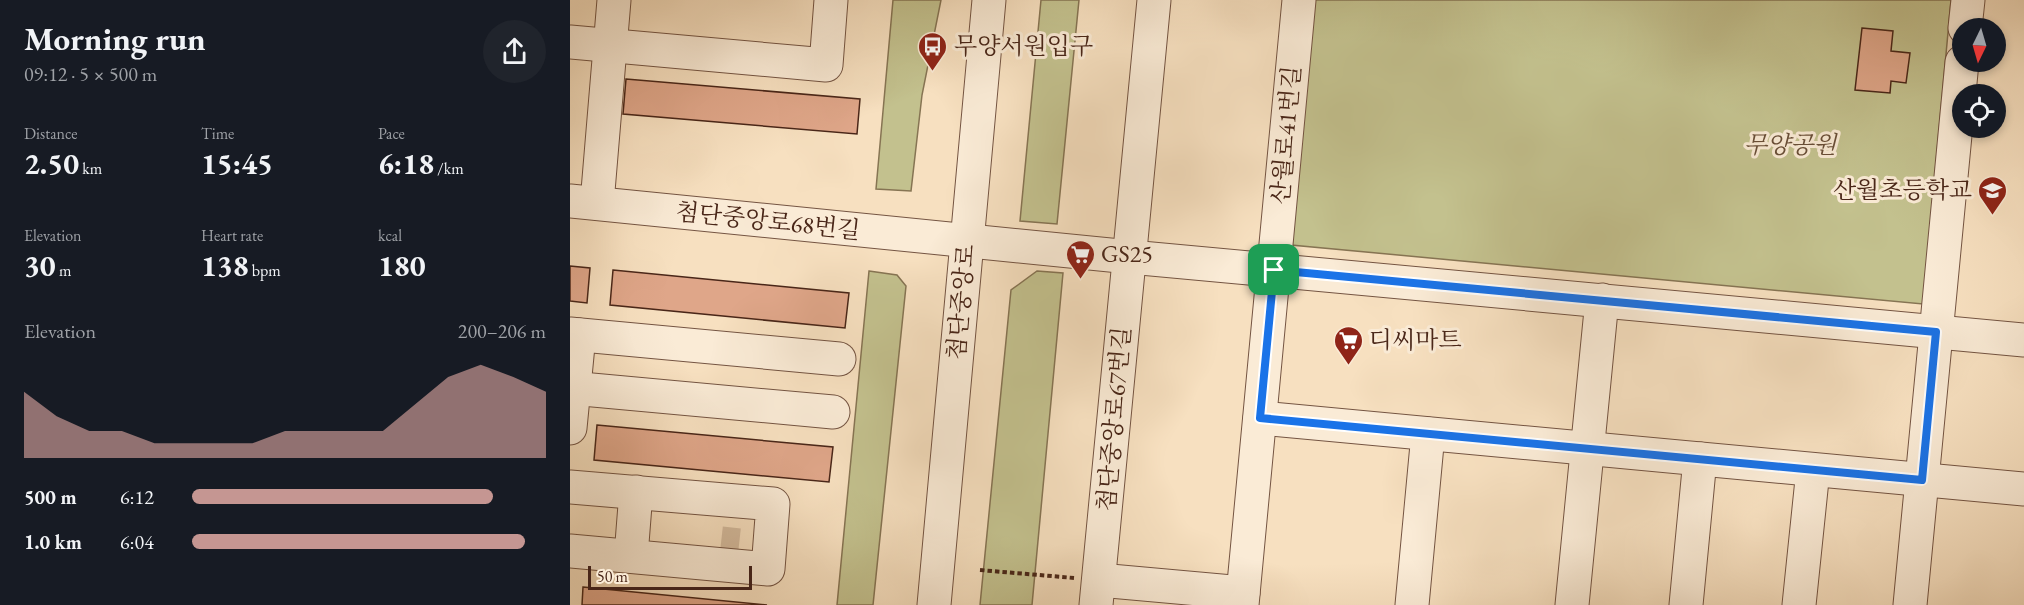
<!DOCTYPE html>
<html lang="en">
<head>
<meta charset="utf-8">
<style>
  body { margin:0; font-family:"EB Garamond","Noto Serif KR",serif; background:#20242c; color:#f1f3f6; height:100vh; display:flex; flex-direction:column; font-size:22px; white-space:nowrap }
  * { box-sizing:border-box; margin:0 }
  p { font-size:20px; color:#9ea1a6 }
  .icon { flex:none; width:33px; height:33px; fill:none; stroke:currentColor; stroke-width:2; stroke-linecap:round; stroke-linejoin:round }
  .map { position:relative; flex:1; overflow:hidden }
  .sheet { display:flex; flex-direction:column; background:#171b24; width:570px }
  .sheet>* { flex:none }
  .needle { width:39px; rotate:185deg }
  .fabs { position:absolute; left:1382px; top:18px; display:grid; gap:12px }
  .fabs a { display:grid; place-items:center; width:54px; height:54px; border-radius:50%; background:#171b24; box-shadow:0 3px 9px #0003; font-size:30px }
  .scale { position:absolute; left:18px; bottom:15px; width:164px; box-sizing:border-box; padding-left:6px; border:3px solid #492618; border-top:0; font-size:16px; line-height:21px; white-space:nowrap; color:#492618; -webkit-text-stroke:4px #faebd6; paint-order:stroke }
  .pin { position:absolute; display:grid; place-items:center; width:51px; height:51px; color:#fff; margin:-26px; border-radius:12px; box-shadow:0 3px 9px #0006 }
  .round { display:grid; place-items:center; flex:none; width:63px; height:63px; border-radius:32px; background:#20242c }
  .overview { display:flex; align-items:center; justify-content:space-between; height:102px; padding:0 24px }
  h1 { font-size:33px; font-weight:700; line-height:45px }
  .metrics { display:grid; grid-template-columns:repeat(3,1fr); gap:9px; height:102px; padding:6px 24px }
  .metrics div { display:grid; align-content:center }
  .metrics b { font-size:30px; font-weight:700 }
  .metrics small { font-size:16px; font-weight:400 }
  .metrics p { font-size:16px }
  .chart { height:168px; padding:12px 24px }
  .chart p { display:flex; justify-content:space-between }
  .chart svg { width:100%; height:108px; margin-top:6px; fill:#c59692; opacity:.7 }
  ul { padding:0 24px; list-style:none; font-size:20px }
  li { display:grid; grid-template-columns:96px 72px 1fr; align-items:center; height:45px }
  li i { height:15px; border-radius:8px; background:#c59692 }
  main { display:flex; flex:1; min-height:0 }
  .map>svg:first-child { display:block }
  .green { fill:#c3c18e; stroke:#867453; stroke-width:1.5 }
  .building { fill:#dfa689; stroke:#492618; stroke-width:1.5 }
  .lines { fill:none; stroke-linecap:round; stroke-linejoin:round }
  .minor-tunnel { stroke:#d4bb9e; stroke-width:33; stroke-dasharray:33 16; stroke-linecap:butt }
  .minor-casing { stroke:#745442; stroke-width:35 }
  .path { stroke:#492618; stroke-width:4; stroke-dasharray:4.5 3; stroke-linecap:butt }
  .minor { stroke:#faebd6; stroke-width:33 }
  .route-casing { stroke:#fff; stroke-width:12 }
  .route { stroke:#1a73e8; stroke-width:8 }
  .labels { text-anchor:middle; stroke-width:6; stroke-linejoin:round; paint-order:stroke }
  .poi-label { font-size:24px; fill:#492618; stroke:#faebd6; text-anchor:start }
  .street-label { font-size:24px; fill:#492618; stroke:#faebd6 }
  .park-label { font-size:24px; font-style:italic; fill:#684d36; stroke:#faebd6 }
</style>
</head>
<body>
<main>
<section class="sheet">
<div class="overview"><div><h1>Morning run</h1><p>09:12 · 5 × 500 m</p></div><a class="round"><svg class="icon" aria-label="share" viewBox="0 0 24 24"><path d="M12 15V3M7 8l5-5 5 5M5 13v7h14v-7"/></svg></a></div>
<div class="metrics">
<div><p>Distance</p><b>2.50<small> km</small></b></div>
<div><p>Time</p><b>15:45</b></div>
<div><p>Pace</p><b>6:18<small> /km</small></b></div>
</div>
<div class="metrics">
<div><p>Elevation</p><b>30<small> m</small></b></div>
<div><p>Heart rate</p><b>138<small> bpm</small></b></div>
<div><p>kcal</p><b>180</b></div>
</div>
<div class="chart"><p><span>Elevation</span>200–206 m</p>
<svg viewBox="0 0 160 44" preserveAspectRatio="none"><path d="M0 44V17L10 27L20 33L30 33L40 38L50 38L60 38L70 38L80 33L90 33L100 33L110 33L120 22L130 11L140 6L150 11L160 17V44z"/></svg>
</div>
<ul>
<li><b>500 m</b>6:12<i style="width:85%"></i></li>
<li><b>1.0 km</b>6:04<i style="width:94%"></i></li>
</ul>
</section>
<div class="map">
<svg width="1454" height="605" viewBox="0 0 1454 605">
  <rect width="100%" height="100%" fill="#f7e0c0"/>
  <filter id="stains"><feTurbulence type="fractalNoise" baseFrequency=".00333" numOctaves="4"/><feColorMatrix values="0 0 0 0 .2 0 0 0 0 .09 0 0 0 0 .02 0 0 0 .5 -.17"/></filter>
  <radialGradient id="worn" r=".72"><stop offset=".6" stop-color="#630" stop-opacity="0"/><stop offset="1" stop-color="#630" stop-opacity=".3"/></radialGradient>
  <g class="green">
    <polygon points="323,0 371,0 352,95 341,191 306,189"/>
    <polygon points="471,0 509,0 487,224 450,221"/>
    <polygon points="744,0 1381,0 1353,304 721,245"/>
    <polygon points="299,271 327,275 336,286 303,605 267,605"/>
    <polygon points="467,271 493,273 462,605 410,605 441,290"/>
  </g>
  <g class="building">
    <polygon points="1292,28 1323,31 1321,51 1340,53 1336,83 1321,81 1320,93 1285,90"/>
    <polygon points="56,79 290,99 287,134 53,114"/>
    <polygon points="0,266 20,268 17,303 0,301"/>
    <polygon points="43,270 279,293 275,328 40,305"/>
    <polygon points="27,425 263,447 259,482 24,460"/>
    <polygon points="13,587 197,605 12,605"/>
  </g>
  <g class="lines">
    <polyline class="minor-tunnel" points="151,543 169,545"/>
    <defs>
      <g id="minor">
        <polyline points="1395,28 1398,0"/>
        <polyline points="0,42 256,65 261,0"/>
        <polyline points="0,201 560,257 1454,340"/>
        <polyline points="27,203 44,0"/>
        <polyline points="0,334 269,359"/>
        <polyline points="0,388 263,412"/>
        <polyline points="690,418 1454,489"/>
        <polyline points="0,428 9,335"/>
        <polyline points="0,487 203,504 198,569 0,551"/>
        <polyline points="61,556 66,492"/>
        <polyline points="529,580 673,593"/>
        <polyline points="364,605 419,0"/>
        <polyline points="526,605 584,0"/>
        <polyline points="672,605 729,0"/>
        <polyline points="842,605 858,434"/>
        <polyline points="1002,605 1032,300"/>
        <polyline points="1116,605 1130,459"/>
        <polyline points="1229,605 1243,470"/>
        <polyline points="1340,605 1392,62"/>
      </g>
    </defs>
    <use href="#minor" class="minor-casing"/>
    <polyline class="path" points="410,570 504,578"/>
    <use href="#minor" class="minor"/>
  </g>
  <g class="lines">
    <defs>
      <polygon id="route" points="704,270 1366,332 1352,480 690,418"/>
    </defs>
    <use href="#route" class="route-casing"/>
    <use href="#route" class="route"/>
  </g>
  <defs>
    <symbol id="bus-pin" viewBox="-11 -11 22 30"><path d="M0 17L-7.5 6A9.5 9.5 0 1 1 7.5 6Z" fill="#8f2418" stroke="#faebd6"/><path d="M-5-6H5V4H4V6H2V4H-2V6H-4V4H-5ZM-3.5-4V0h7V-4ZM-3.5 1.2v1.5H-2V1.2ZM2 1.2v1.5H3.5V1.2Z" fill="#fff"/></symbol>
    <symbol id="school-pin" viewBox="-11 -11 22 30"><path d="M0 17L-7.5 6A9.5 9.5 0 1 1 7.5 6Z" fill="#8f2418" stroke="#faebd6"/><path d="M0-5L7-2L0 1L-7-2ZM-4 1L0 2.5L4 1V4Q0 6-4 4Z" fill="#fff"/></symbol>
    <symbol id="supermarket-pin" viewBox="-11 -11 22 30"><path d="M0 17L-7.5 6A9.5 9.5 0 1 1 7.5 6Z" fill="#8f2418" stroke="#faebd6"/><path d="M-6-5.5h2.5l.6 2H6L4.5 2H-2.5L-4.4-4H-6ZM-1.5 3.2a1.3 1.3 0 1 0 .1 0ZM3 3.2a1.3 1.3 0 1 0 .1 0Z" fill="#fff"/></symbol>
  </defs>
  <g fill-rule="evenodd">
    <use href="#bus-pin" x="346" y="30" width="33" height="45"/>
    <use href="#school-pin" x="1406" y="174" width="33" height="45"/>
    <use href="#supermarket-pin" x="494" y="238" width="33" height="45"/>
    <use href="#supermarket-pin" x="762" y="324" width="33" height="45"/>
  </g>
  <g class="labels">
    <g class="poi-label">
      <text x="384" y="54">무양서원입구</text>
      <text x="1402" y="198" text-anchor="end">산월초등학교</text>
      <text x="531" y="262">GS25</text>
      <text x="799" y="348">디씨마트</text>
    </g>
    <g class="street-label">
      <text transform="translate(716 135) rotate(-85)" y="8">산월로41번길</text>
      <text transform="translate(198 221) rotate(6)" y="8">첨단중앙로68번길</text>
      <text transform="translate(391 302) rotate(-85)" y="8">첨단중앙로</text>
      <text transform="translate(544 419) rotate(-85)" y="8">첨단중앙로67번길</text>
    </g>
    <g class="park-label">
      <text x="1220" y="153">무양공원</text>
    </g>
  </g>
  <rect width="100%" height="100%" filter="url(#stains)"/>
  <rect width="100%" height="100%" fill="url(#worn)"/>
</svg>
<div class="fabs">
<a><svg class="needle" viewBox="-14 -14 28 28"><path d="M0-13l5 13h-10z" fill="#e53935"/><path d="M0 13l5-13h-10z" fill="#9ea1a6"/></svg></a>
<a><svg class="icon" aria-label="locate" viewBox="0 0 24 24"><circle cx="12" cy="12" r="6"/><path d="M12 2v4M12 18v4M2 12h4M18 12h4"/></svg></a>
</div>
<div class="scale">50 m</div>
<div class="pin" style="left:704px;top:270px;background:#1e9e55"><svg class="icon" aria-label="arrive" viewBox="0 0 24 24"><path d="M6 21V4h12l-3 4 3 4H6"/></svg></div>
</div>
</main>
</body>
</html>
